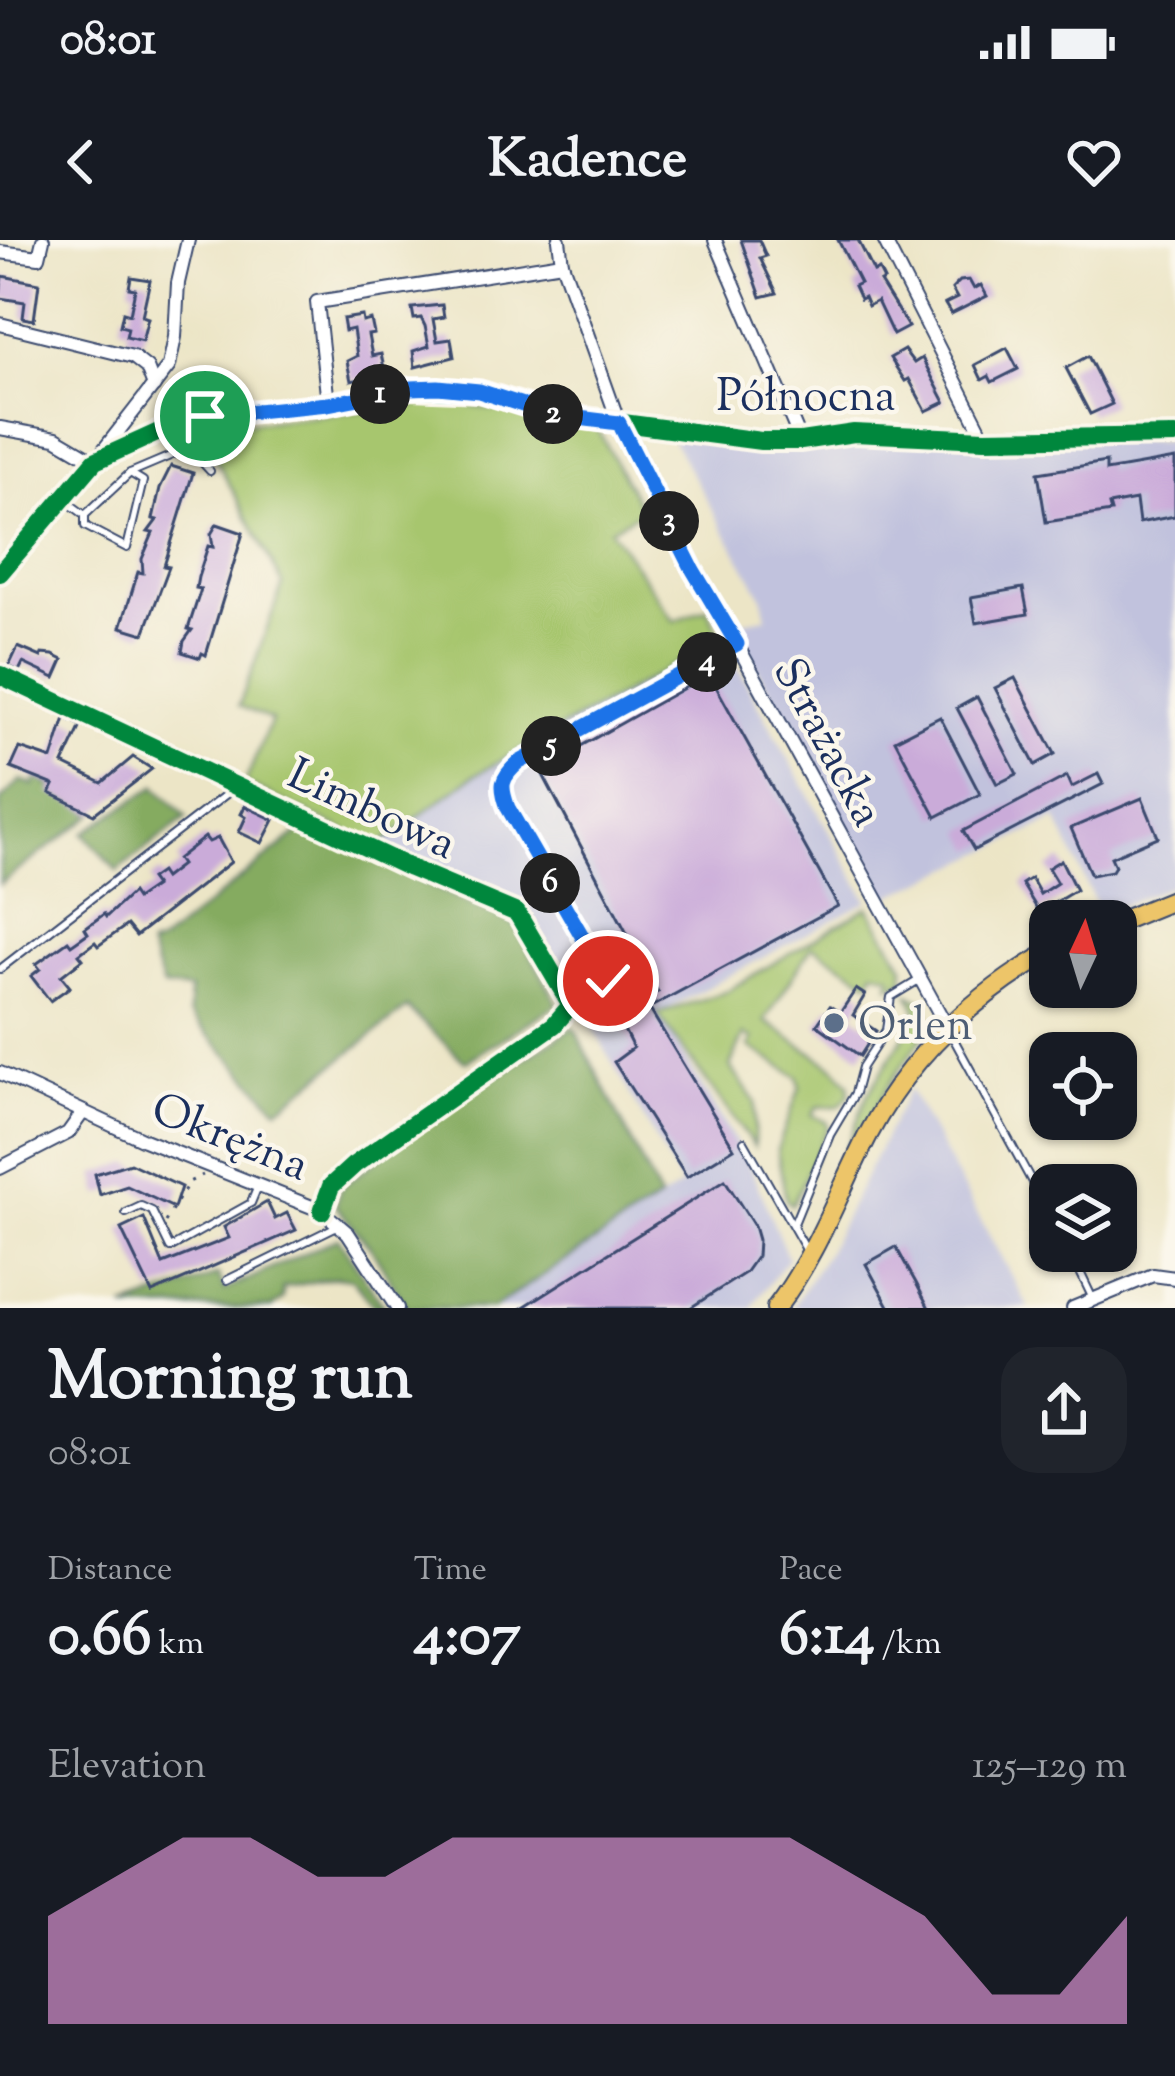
<!DOCTYPE html>
<html lang="en">
<head>
<meta charset="utf-8">
<style>
  body { margin:0; font-family:"Sorts Mill Goudy",serif; background:#20242c; color:#f1f3f6; height:100vh; display:flex; flex-direction:column; font-size:45px; white-space:nowrap }
  * { box-sizing:border-box; margin:0 }
  p { font-size:39px; color:#9ea1a6 }
  .icon { flex:none; width:66px; height:66px; fill:none; stroke:currentColor; stroke-width:2; stroke-linecap:round; stroke-linejoin:round }
  .map { position:relative; height:1068px; overflow:hidden }
  .sheet { display:flex; flex-direction:column; background:#171b24; flex:1 }
  .sheet>* { flex:none }
  .needle { width:78px; rotate:4deg }
  .tools { position:absolute; left:1029px; top:660px; display:grid; gap:24px }
  .tools a { display:grid; place-items:center; width:108px; height:108px; border-radius:24px; background:#171b24; box-shadow:0 3px 9px #0004; font-size:60px }
  .pin { position:absolute; display:grid; place-items:center; width:102px; height:102px; color:#fff; margin:-51px; border:6px solid #fff; border-radius:50%; box-shadow:0 3px 12px #0007 }
  .km { position:absolute; width:60px; height:60px; margin:-30px; border-radius:50%; background:#222; color:#fff; font-size:33px; line-height:60px; text-align:center }
  .round { display:grid; place-items:center; flex:none; width:126px; height:126px; border-radius:36px; background:#20242c }
  .head { display:flex; align-items:center; justify-content:space-between; height:204px; padding:0 48px }
  h1 { font-size:66px; font-weight:700; line-height:90px }
  .metrics { display:grid; grid-template-columns:repeat(3,1fr); gap:18px; height:204px; padding:12px 48px }
  .metrics div { display:grid; align-content:center }
  .metrics b { font-size:60px; font-weight:700 }
  .metrics small { font-size:33px; font-weight:400 }
  .metrics p { font-size:33px }
  .chart { height:336px; padding:24px 48px }
  .chart p { display:flex; justify-content:space-between }
  .chart svg { width:100%; height:216px; margin-top:12px; fill:#d690ce; opacity:.7 }
  .status { display:flex; justify-content:space-between; align-items:center; height:84px; padding:0 60px; background:#171b24; direction:ltr }
  .status svg { height:33px; fill:currentColor }
  header { display:flex; justify-content:space-between; align-items:center; height:156px; padding:0 48px; background:#171b24; font-size:54px; font-weight:700 }
  .map>svg:first-child { display:block }
  .industrial { fill:#c1c2dd }
  .green { fill:#a7c66e; stroke:#617a66; stroke-width:3 }
  .forest { fill:#85ab61; stroke:#506d60; stroke-width:3 }
  .building { fill:#caabd9 }
  .lines { fill:none; stroke-linecap:round; stroke-linejoin:round }
  .service-casing { stroke:#3a4a6e; stroke-width:10 }
  .minor-casing { stroke:#3a4a6e; stroke-width:16 }
  .primary-casing { stroke:#3a4a6e; stroke-width:22 }
  .path { stroke:#3a4a6e; stroke-width:3; stroke-dasharray:3 9; stroke-linecap:butt }
  .service { stroke:#fff; stroke-width:6 }
  .minor { stroke:#fff; stroke-width:12 }
  .primary { stroke:#edc569; stroke-width:18 }
  .cycleway-casing { stroke:#fbf7ec; stroke-width:26 }
  .cycleway { stroke:#00873e; stroke-width:18 }
  .route-casing { stroke:#fff; stroke-width:24 }
  .route { stroke:#1a73e8; stroke-width:15 }
  .service-dot { fill:#5c6f8a; stroke:#fbf7ec; stroke-width:4.5 }
  .labels { text-anchor:middle; stroke-width:9; stroke-linejoin:round; paint-order:stroke }
  .street-label { font-size:45px; fill:#1b2f5e; stroke:#fbf7ec }
  .service-label { font-size:45px; fill:#4e5e75; stroke:#fbf7ec; text-anchor:start }
</style>
</head>
<body>
<div class="status"><b>08:01</b><svg viewBox="0 0 49 12"><path d="M0 12V9h3v3zM5 12V6h3v6zM10 12V3h3v9zM15 12V0h3v12zM26 1h20v11H26zM47 4h2v5h-2z"/></svg></div>
<header><svg class="icon" aria-label="back" viewBox="0 0 24 24"><path d="M15 5l-7 7 7 7"/></svg>Kadence<svg class="icon" aria-label="heart" viewBox="0 0 24 24"><path d="M12 20l-8-8c-3-5 5-10 8-4 3-6 11-1 8 4z"/></svg></header>
<div class="map">
<svg width="1175" height="1068" viewBox="0 0 1175 1068">
  <rect width="100%" height="100%" fill="#fbf7ec"/>
  <filter id="ink" filterUnits="userSpaceOnUse"><feTurbulence type="fractalNoise" baseFrequency=".00833" numOctaves="2"/><feDisplacementMap in="SourceGraphic" scale="24" xChannelSelector="R" yChannelSelector="G"/><feConvolveMatrix kernelMatrix="1 2 1 2 8 2 1 2 1" color-interpolation-filters="sRGB"/></filter>
  <filter id="wash" filterUnits="userSpaceOnUse"><feTurbulence type="fractalNoise" baseFrequency=".004" numOctaves="4" result="noise"/><feDisplacementMap in="SourceGraphic" scale="48" xChannelSelector="R" yChannelSelector="G"/><feGaussianBlur stdDeviation="2.7" result="paint"/><feColorMatrix in="noise" values="0 0 0 0 0 0 0 0 0 0 0 0 0 0 0 0 0 1.4 0 .05"/><feComposite in="paint" operator="in"/></filter>
  <g filter="url(#wash)">
    <rect width="100%" height="100%" fill="#ece5c6"/>
    <g class="industrial">
      <polygon points="670,196 772,211 880,198 1175,201 1175,644 1100,674 1057,579 882,660 735,387 737,382 767,377 762,356"/>
      <polygon points="722,399 868,661 658,774 748,922 788,1018 751,1068 493,1068 681,946 529,673 378,606 473,536"/>
      <polygon points="909,849 1029,1068 792,1068 826,1014"/>
    </g>
    <g class="green">
      <polygon points="446,162 596,186 642,271 610,289 674,381 707,368 722,399 473,536 378,606 245,543 271,480 239,466 283,344 218,223 195,188"/>
      <polygon points="868,667 904,726 903,741 889,746 891,736 874,731 870,742 812,706 765,781 835,828 849,844 849,855 839,866 817,867 812,875 827,882 828,888 792,965 786,960 777,910 800,847 798,837 749,807 753,799 744,795 730,826 755,862 754,906 657,774 725,752"/>
      <polygon points="909,754 925,763 930,787 887,847 811,995 868,854 918,774"/>
    </g>
    <g class="forest">
      <polygon points="37,537 94,574 0,644 0,561 21,540 34,545"/>
      <polygon points="156,546 187,577 117,631 84,593"/>
      <polygon points="305,587 515,685 558,764 465,822 407,768 278,869 189,774 190,750 163,747 149,707 159,704"/>
      <polygon points="574,787 660,959 493,1068 407,1068 371,1008 335,965 340,948 430,878"/>
      <polygon points="338,998 385,1068 374,1066 352,1039 336,1037 283,1048 283,1059 271,1068 124,1068 218,1035 225,1050"/>
    </g>
    <g id="blocks">
      <g class="building">
        <polygon points="741,0 759,0 766,16 760,18 777,53 761,57"/>
        <polygon points="838,0 858,0 874,32 879,30 884,40 880,42 908,87 893,95 877,61 868,66 864,57 860,59 854,46 860,43"/>
        <polygon points="2,36 39,43 34,80 23,78 25,62 0,58"/>
        <polygon points="131,37 150,40 142,76 148,78 142,101 126,97 128,88 120,86 123,72 130,74 135,49 129,48"/>
        <polygon points="969,40 974,49 981,45 987,56 951,74 945,64 957,58 952,49 960,41"/>
        <polygon points="442,65 444,77 433,79 437,101 451,99 454,117 415,127 413,111 429,106 425,86 421,78 414,79 412,68"/>
        <polygon points="362,76 363,82 371,80 374,94 368,95 372,116 381,114 384,128 374,130 375,136 351,141 347,121 357,116 353,89 345,91 343,79"/>
        <polygon points="1007,108 1018,129 992,142 989,136 982,140 975,125"/>
        <polygon points="904,110 914,123 922,118 945,162 926,171 909,139 905,141 890,118"/>
        <polygon points="1088,116 1112,164 1090,174 1066,128"/>
        <polygon points="1175,219 1175,276 1139,283 1136,260 1109,265 1111,272 1046,282 1038,233 1106,222 1106,231"/>
        <polygon points="171,226 193,233 164,326 169,327 144,394 121,387 138,332 143,333 142,319 153,293 148,292 157,280 153,279 160,248"/>
        <polygon points="217,284 243,293 206,415 202,413 200,418 182,412 184,401 192,390 188,389 201,349 196,348 198,337 208,306 213,307 211,294"/>
        <polygon points="1023,348 1028,374 976,383 971,357"/>
        <polygon points="18,407 41,417 42,414 53,415 63,420 55,438 23,423 19,431 9,426"/>
        <polygon points="709,434 838,666 649,768 734,908 687,937 614,822 633,808 613,768 658,752 540,529"/>
        <polygon points="1015,438 1055,514 1035,525 995,448"/>
        <polygon points="977,457 1017,534 997,544 957,468"/>
        <polygon points="940,477 980,554 936,577 895,500"/>
        <polygon points="65,478 81,486 63,524 102,543 133,517 152,529 94,574 50,553 54,545 11,528 20,508 52,519"/>
        <polygon points="1098,534 1103,544 974,610 963,591 1067,536 1072,547"/>
        <polygon points="1142,558 1158,597 1111,617 1115,626 1112,631 1091,635 1071,588"/>
        <polygon points="245,566 274,580 262,603 239,592 246,577 241,574"/>
        <polygon points="205,597 209,602 218,598 231,622 136,696 127,685 98,706 95,702 79,714 83,719 61,736 70,747 50,761 31,736 40,729 36,724 68,701 71,705 88,693 85,688 104,674 106,677 132,653 136,659 155,646 150,639 160,632 164,638 181,625 177,619"/>
        <polygon points="1061,620 1076,650 1039,672 1022,644 1031,638 1040,654 1057,643 1048,628"/>
        <polygon points="856,749 865,755 853,775 876,791 860,816 817,785 830,766 840,773"/>
        <polygon points="130,923 181,947 174,968 127,946 100,955 95,934"/>
        <polygon points="725,940 754,986 758,1000 757,1016 745,1033 690,1068 522,1068"/>
        <polygon points="267,962 275,979 287,973 296,990 152,1053 121,989 144,978 163,1024 229,998 224,987"/>
        <polygon points="896,1007 916,1043 929,1068 890,1068 866,1024"/>
      </g>
    </g>
  </g>
  <g filter="url(#ink)">
    <use href="#blocks" fill-opacity="0" stroke="#3a4a6e" stroke-width="3"/>
    <g class="lines">
      <defs>
        <g id="service">
          <polyline points="63,259 85,275 130,233 189,208 210,231"/>
          <polyline points="85,275 85,286 127,308 143,241 130,233"/>
          <polyline points="0,729 233,549"/>
          <path d="M608,741L508,568C500,546 500,539 518,523L734,406"/>
          <polyline points="951,794 1050,975"/>
          <polyline points="744,901 808,1013"/>
          <polyline points="126,973 141,966 152,971 170,1008 251,963 258,946"/>
          <polyline points="793,986 830,895 855,853 862,827 886,790 891,757 919,740"/>
          <polyline points="1070,1011 1092,1057"/>
          <polyline points="227,1040 337,986"/>
        </g>
        <g id="minor">
          <polyline points="559,0 562,23 619,183 644,235 947,787"/>
          <polyline points="715,0 801,201"/>
          <polyline points="884,0 985,199"/>
          <polyline points="0,12 39,17 43,0"/>
          <polyline points="0,84 133,117 147,128 154,146"/>
          <polyline points="328,164 317,62 562,23"/>
          <polyline points="0,188 56,198 95,221 169,126 175,97 178,43 188,0"/>
          <polyline points="0,333 95,221 181,182 205,176 328,164 411,148 479,151 554,174 761,201 801,201 854,193 985,199 1175,196"/>
          <polyline points="0,435 410,628 517,673 571,765 554,785 354,925 331,946 322,971"/>
          <polyline points="0,833 144,900 322,971 348,993 397,1068"/>
          <polyline points="0,928 68,893 83,872"/>
          <polyline points="1073,1068 1153,1035 1175,1038"/>
        </g>
        <g id="primary">
          <polyline points="1116,683 1175,659"/>
          <path d="M776,1068C816,1015 838,954 868,895C910,815 972,757 1050,712"/>
        </g>
      </defs>
      <use href="#service" class="service-casing"/>
      <use href="#minor" class="minor-casing"/>
      <use href="#primary" class="primary-casing"/>
      <polyline class="path" points="165,982 189,942 203,935"/>
      <use href="#service" class="service"/>
      <use href="#minor" class="minor"/>
      <use href="#primary" class="primary"/>
      <defs>
        <g id="cycleway">
          <polyline points="0,333 95,221 181,182 205,176 328,164 411,148 479,151 554,174 761,201 801,201 854,193 985,199 1175,196"/>
          <polyline points="0,435 410,628 517,673 571,765 554,785 354,925 331,946 322,971"/>
        </g>
      </defs>
      <use href="#cycleway" class="cycleway-casing"/>
      <use href="#cycleway" class="cycleway"/>
    </g>
  </g>
  <g class="lines" filter="url(#ink)">
    <defs>
      <path id="route" d="M205,176L328,164L411,148L438,147L479,151L554,175L619,183L693,330L737,404L518,523C500,539 500,546 508,568L608,741"/>
    </defs>
    <use href="#route" class="route-casing"/>
    <use href="#route" class="route"/>
  </g>
  <circle class="service-dot" cx="834" cy="783" r="12"/>
  <g class="labels">
    <g class="street-label">
      <text x="806" y="170">Północna</text>
      <text transform="translate(830 501) rotate(62)" y="16">Strażacka</text>
      <text transform="translate(373 567) rotate(25)" y="16">Limbowa</text>
      <text transform="translate(231 895) rotate(22)" y="16">Okrężna</text>
    </g>
    <g class="service-label">
      <text x="858" y="799">Orlen</text>
    </g>
  </g>
</svg>
<div class="tools">
<a><svg class="needle" viewBox="-14 -14 28 28"><path d="M0-13l5 13h-10z" fill="#e53935"/><path d="M0 13l5-13h-10z" fill="#9ea1a6"/></svg></a>
<a><svg class="icon" aria-label="locate" viewBox="0 0 24 24"><circle cx="12" cy="12" r="6"/><path d="M12 2v4M12 18v4M2 12h4M18 12h4"/></svg></a>
<a><svg class="icon" aria-label="layers" viewBox="0 0 24 24"><path d="M12 4l9 5-9 5-9-5zM3 14l9 5 9-5"/></svg></a>
</div>
<div class="pin" style="left:205px;top:176px;background:#1e9e55"><svg class="icon" aria-label="arrive" viewBox="0 0 24 24"><path d="M6 21V4h12l-3 4 3 4H6"/></svg></div>
<div class="pin" style="left:608px;top:741px;background:#d93025"><svg class="icon" aria-label="check" viewBox="0 0 24 24"><path d="M5 12l5 5 9-10"/></svg></div>
<b class="km" style="left:380px;top:154px">1</b>
<b class="km" style="left:553px;top:174px">2</b>
<b class="km" style="left:669px;top:281px">3</b>
<b class="km" style="left:707px;top:422px">4</b>
<b class="km" style="left:551px;top:506px">5</b>
<b class="km" style="left:550px;top:643px">6</b>
</div>
<section class="sheet">
<div class="head"><div><h1>Morning run</h1><p>08:01</p></div><a class="round"><svg class="icon" aria-label="share" viewBox="0 0 24 24"><path d="M12 15V3M7 8l5-5 5 5M5 13v7h14v-7"/></svg></a></div>
<div class="metrics">
<div><p>Distance</p><b>0.66<small> km</small></b></div>
<div><p>Time</p><b>4:07</b></div>
<div><p>Pace</p><b>6:14<small> /km</small></b></div>
</div>
<div class="chart"><p><span>Elevation</span>125–129 m</p>
<svg viewBox="0 0 160 44" preserveAspectRatio="none"><path d="M0 44V22L10 14L20 6L30 6L40 14L50 14L60 6L70 6L80 6L90 6L100 6L110 6L120 14L130 22L140 38L150 38L160 22V44z"/></svg>
</div>
</section>
</body>
</html>
